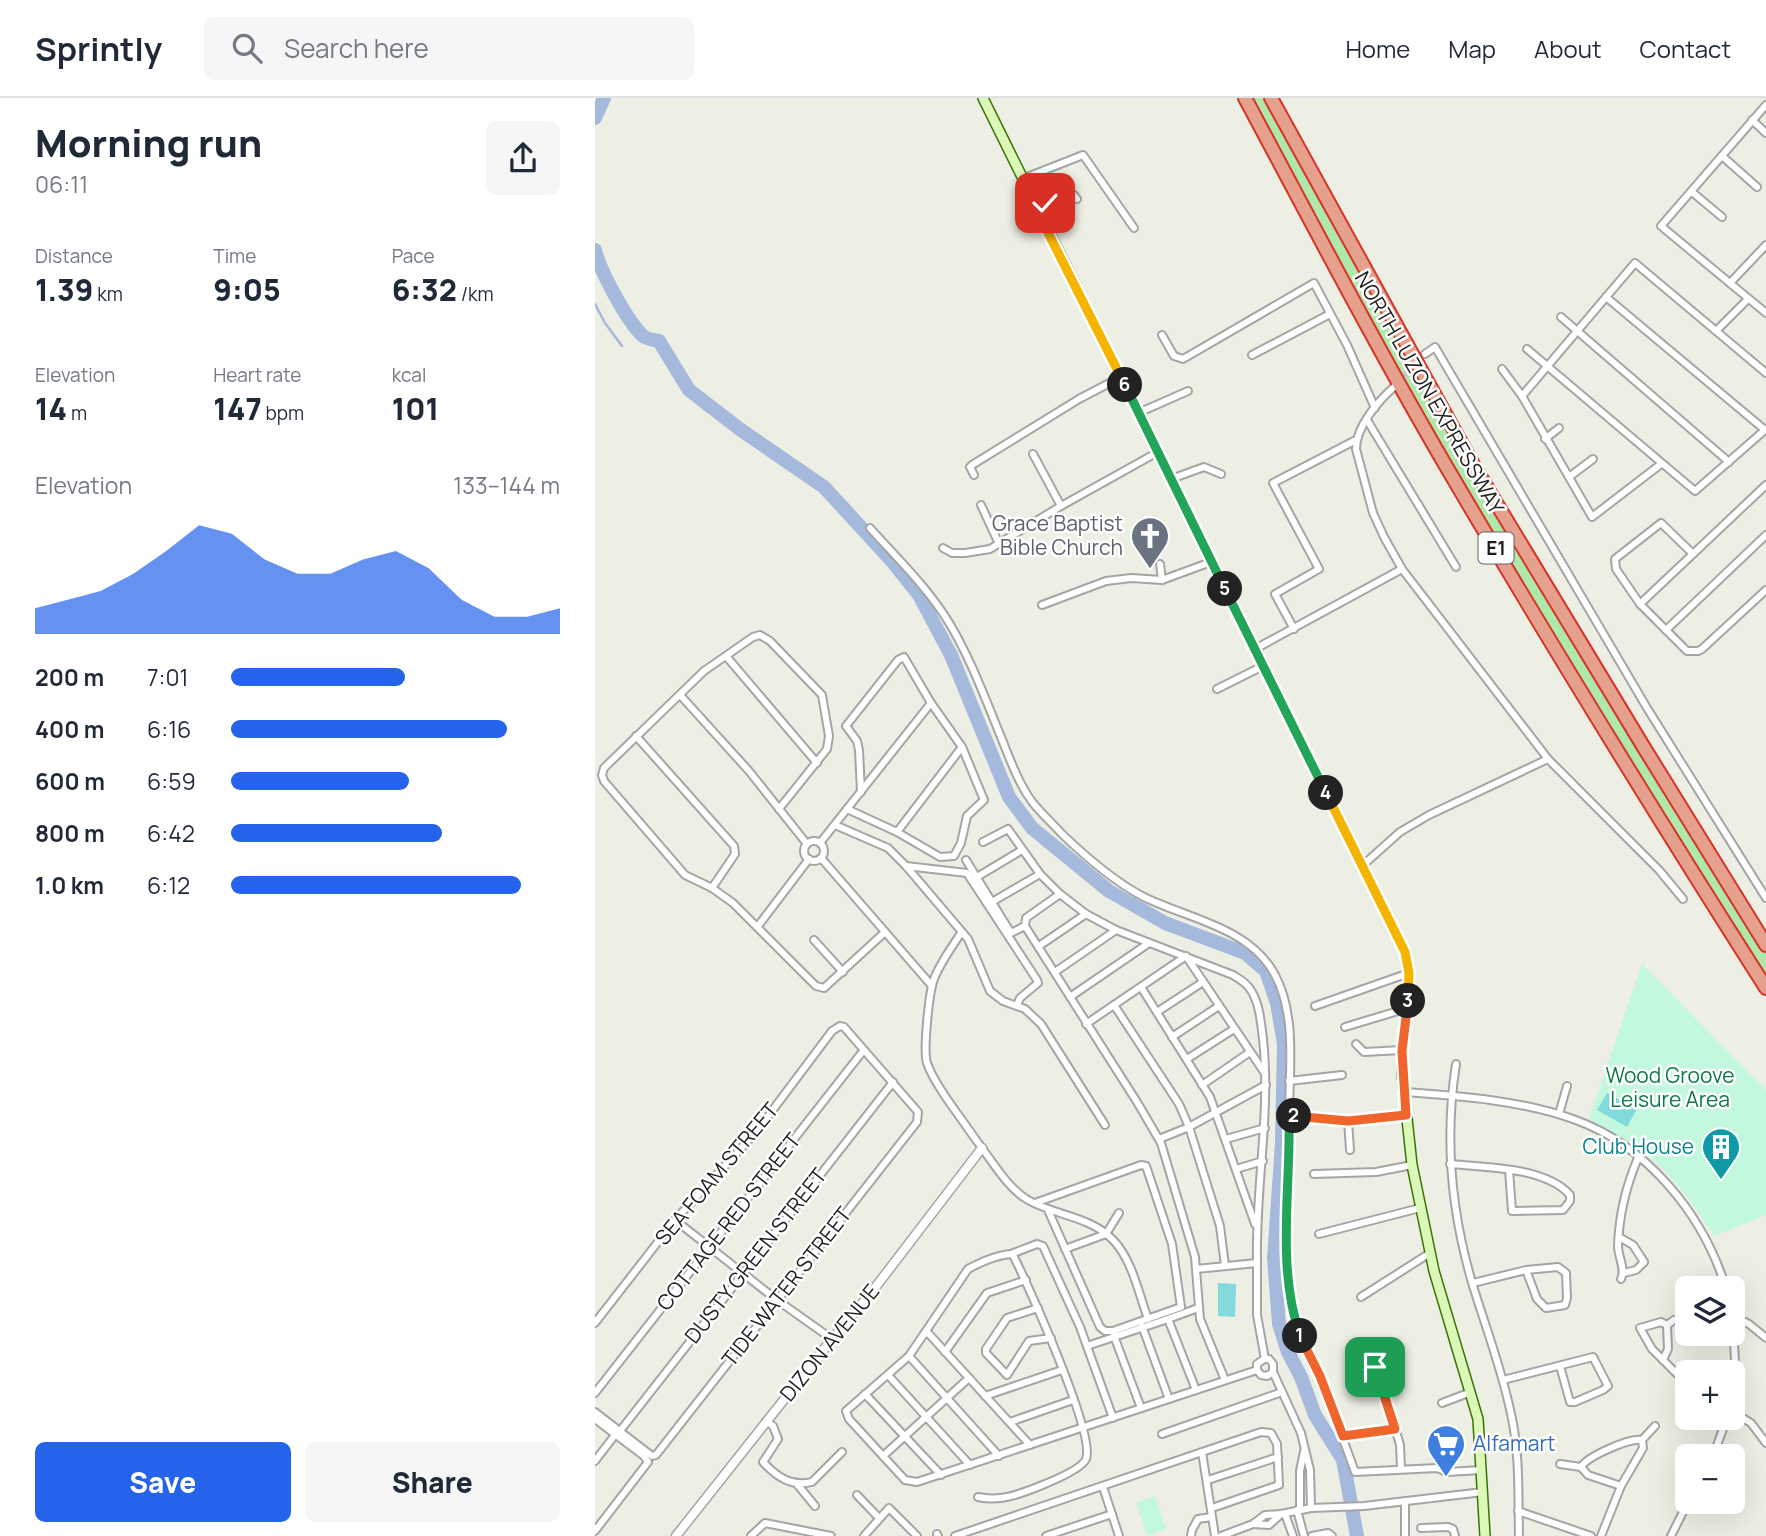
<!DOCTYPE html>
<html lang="en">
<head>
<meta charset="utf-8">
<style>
  body { margin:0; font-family:Manrope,sans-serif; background:#f6f6f7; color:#1f2937; height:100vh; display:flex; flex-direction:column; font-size:26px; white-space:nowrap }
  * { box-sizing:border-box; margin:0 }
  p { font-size:23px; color:#747a83 }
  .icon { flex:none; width:38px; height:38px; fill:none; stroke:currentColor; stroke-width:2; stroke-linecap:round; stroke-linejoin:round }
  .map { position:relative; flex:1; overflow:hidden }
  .details { display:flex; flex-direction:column; background:#fff; width:595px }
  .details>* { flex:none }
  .tools { position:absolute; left:1080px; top:1178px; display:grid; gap:14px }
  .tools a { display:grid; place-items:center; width:70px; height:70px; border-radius:10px; background:#fff; box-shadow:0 7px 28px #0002; font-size:35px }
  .pin { position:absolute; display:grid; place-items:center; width:60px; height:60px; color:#fff; margin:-30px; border-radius:14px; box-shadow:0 4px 10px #0006 }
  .km { position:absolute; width:35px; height:35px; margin:-18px; border-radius:50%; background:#222; color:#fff; font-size:19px; line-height:35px; text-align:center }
  .round { display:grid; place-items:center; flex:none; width:74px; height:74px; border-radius:10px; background:#f6f6f7 }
  .headline { display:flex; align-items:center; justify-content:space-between; height:119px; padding:0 35px }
  h1 { font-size:38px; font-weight:800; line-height:52px }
  .metrics { display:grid; grid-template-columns:repeat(3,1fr); gap:10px; height:119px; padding:7px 35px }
  .metrics div { display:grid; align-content:center }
  .metrics b { font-size:30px; font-weight:800 }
  .metrics small { font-size:19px; font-weight:400 }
  .metrics p { font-size:19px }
  .chart { height:196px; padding:14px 35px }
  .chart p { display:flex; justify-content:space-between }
  .chart svg { width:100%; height:126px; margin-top:7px; fill:#2563eb; opacity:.7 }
  .action { display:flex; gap:14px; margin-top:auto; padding:14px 35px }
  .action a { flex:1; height:80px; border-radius:10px; background:#2563eb; color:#fff; font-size:28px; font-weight:800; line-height:80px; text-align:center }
  .action a+a { background:#f6f6f7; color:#1f2937 }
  ul { padding:0 35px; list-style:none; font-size:23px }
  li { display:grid; grid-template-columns:112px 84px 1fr; align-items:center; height:52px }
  li i { height:18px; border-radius:9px; background:#2563eb }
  header { display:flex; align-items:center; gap:42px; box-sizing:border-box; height:98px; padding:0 35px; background:#fff; border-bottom:2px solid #e0e1e3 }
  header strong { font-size:33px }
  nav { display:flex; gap:38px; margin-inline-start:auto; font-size:24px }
  .search { width:490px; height:63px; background:#f6f6f7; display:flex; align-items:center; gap:18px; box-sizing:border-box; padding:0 24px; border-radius:10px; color:#747a83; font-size:26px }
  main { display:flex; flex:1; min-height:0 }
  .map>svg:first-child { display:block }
  .grass { fill:#afe8ab }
  .park { fill:#c2f8dd }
  .pitch { fill:#83dadd }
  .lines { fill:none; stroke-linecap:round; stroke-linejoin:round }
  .stream { stroke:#a5b9dc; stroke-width:2.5 }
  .river { stroke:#a5b9dc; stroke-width:14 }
  .minor-tunnel { stroke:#c4c5bc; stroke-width:6; stroke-dasharray:6 3; stroke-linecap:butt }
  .minor-casing { stroke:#a5a5a5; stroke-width:10 }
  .tertiary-casing { stroke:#a5a5a5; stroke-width:11 }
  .secondary-casing { stroke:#3a7406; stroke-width:12 }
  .motorway-casing { stroke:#d73427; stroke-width:16 }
  .minor { stroke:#fff; stroke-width:6 }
  .tertiary { stroke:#fff; stroke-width:8 }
  .secondary { stroke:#dbf8b9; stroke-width:9 }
  .motorway { stroke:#e5a18d; stroke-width:12 }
  .split-1-casing { stroke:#fff; stroke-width:14 }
  .split-2-casing { stroke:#fff; stroke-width:14 }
  .split-3-casing { stroke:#fff; stroke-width:14 }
  .split-4-casing { stroke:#fff; stroke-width:14 }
  .split-5-casing { stroke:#fff; stroke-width:14 }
  .split-6-casing { stroke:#fff; stroke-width:14 }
  .split-7-casing { stroke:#fff; stroke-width:14 }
  .split-1 { stroke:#f0652b; stroke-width:9 }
  .split-2 { stroke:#22a559; stroke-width:9 }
  .split-3 { stroke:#f0652b; stroke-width:9 }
  .split-4 { stroke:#f5b400; stroke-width:9 }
  .split-5 { stroke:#22a559; stroke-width:9 }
  .split-6 { stroke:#22a559; stroke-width:9 }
  .split-7 { stroke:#f5b400; stroke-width:9 }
  .labels { text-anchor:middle; stroke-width:5; stroke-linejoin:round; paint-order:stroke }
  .shield { fill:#fff; stroke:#626262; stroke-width:2 }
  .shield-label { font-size:19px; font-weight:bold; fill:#1e1e1e }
  .street-label { font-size:21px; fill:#1e1e1e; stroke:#fff }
  .worship-label { font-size:21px; fill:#5b616d; stroke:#fff; text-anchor:end }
  .park-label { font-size:21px; fill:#0d7b44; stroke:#fff }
  .culture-label { font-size:21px; fill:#0d838f; stroke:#fff; text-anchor:end }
  .shop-label { font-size:21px; fill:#366cbe; stroke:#fff; text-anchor:start }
</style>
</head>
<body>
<header>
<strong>Sprintly</strong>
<div class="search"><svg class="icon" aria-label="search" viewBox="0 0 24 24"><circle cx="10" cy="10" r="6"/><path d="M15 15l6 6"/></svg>Search here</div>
<nav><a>Home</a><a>Map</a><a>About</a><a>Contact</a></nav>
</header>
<main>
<section class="details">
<div class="headline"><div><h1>Morning run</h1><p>06:11</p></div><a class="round"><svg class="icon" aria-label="share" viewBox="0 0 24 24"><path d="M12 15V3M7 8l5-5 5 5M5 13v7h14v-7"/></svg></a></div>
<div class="metrics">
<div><p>Distance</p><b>1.39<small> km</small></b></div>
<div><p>Time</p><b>9:05</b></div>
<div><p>Pace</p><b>6:32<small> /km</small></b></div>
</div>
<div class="metrics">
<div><p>Elevation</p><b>14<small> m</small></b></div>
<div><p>Heart rate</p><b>147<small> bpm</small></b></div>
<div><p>kcal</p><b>101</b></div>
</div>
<div class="chart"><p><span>Elevation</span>133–144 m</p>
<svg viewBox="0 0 160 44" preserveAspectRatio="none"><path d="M0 44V35L10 32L20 29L30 23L40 15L50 6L60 9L70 18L80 23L90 23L100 18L110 15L120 21L130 32L140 38L150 38L160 35V44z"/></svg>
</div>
<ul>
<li><b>200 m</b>7:01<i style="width:53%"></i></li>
<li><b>400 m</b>6:16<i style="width:84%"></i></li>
<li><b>600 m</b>6:59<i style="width:54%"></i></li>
<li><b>800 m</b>6:42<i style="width:64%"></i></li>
<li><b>1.0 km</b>6:12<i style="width:88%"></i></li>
</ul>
<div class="action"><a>Save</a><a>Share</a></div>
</section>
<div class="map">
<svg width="1171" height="1438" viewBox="0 0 1171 1438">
  <rect width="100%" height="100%" fill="#eeefe4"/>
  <polygon class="grass" points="654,0 671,0 1077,704 1171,855 1171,884 981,577 842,341"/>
  <g class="park">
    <path d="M1047,866L1171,992V1117L1119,1138C1097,1105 1074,1071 1041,1048C1026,1038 1009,1030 994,1021Z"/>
    <polygon points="560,1398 571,1431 552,1437 541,1405"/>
  </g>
  <g class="pitch">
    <polygon points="1012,995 1042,1011 1032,1029 1002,1012"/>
    <polygon points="623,1185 641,1186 640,1219 623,1218"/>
  </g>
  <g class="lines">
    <polyline class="stream" points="0,206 10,225 27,248"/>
    <g class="river">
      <polyline points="0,20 9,0"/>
      <path d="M0,152C5,173 32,223 48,238C52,241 58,242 64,243L94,292L146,332L229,389L296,462L324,497L356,557L414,699L437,730L514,793L570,825L650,855L671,873L682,905L689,946L687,1045L679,1160L684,1226L693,1254L706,1279L720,1317L748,1362L762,1438"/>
    </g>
    <polyline class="minor-tunnel" points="803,285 830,256"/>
    <defs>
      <g id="minor">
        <polyline points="1171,7 1066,128 1171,215"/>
        <polyline points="1157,22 1171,35"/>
        <polyline points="1127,58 1162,89"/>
        <polyline points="427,81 488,57 539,130"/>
        <polyline points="1097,94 1127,119"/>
        <polyline points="440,109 473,97 479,97 482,101"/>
        <polyline points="1135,185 1171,147"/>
        <polyline points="1011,199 1170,332"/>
        <polyline points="966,219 1134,364"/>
        <polyline points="1121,233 1153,201"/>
        <polyline points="567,237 579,258 588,261 719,185 752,247 780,310"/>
        <polyline points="932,251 1100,393 1171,331"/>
        <polyline points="830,256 840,249 1052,610 1171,800"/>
        <polyline points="657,257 735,216"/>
        <polyline points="907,271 927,298 997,419 1066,366"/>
        <path d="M799,289C783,303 761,329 761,351L778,415L789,439L807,471L953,661L1064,772L1088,801"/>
        <polyline points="927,298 1040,165 1171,275"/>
        <polyline points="543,315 593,293"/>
        <polyline points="772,322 861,469"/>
        <polyline points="950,341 964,330"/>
        <polyline points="438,356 466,408"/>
        <polyline points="379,377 375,369 377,367 484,301 526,279"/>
        <polyline points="974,379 998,361"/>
        <polyline points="576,381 609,369 626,376"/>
        <polyline points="386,407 404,446"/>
        <path d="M275,430C302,460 332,489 353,523C375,559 390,600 406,639C415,661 423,685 438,705C447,716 458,726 467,736C491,759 517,782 547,798C592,821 654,828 680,877C702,918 694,972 694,1018L753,1023L811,1017"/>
        <polyline points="348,450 357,455 370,455 395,451 466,408 563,354"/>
        <polyline points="1097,455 1066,425 1020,461 1021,471 1045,506 1092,553 1103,553 1107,551 1171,492"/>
        <polyline points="565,466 567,482"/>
        <polyline points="1045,506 1171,387"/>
        <polyline points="447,507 511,483 536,480 567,482 616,464"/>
        <polyline points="699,531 680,496 724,471 678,385 761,342"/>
        <polyline points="1071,532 1171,437"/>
        <polyline points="660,551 807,471"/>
        <polyline points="131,558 222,665"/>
        <polyline points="622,591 668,568"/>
        <polyline points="86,598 154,673 212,746"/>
        <polyline points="41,638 139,748 140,756 117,790"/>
        <polyline points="184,711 232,651 234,638 227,597 175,543 165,537 158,539 109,573 9,670 7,677 9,683 90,777 117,790 138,805 221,888 229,890 290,834"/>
        <polyline points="252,711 302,734 345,759 359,758 366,745 372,718 389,702 367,649 336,605 309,559 303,562 251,628 262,643 264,652 266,694"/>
        <polyline points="240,727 293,750 311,768 373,841 395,893 408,903 430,911 446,926 510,1027"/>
        <polyline points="302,734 367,649"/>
        <circle cx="219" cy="753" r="10"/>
        <path d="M388,744L413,731L445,776L465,796L491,816L521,832L638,877C646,882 653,886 657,894C665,908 666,926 668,941C676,1016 660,1090 662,1165"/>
        <polyline points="225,745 336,605"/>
        <polyline points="226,760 337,888"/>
        <polyline points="371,762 416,835 430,828"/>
        <polyline points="311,768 372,775 442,882 443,885 425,900 422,907"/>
        <polyline points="767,768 805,734 834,717 953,661"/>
        <polyline points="382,779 427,752"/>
        <polyline points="465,796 431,820 430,828 542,1004 566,1045 600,1159 605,1221 630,1282"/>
        <polyline points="397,804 445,776"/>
        <polyline points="163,828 214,761"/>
        <path d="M366,835C357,849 345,865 339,881C334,894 328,952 332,965C340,988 367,1021 381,1042C396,1061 412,1090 433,1102C461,1118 496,1118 519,1143C537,1162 544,1196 553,1221"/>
        <polyline points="219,842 248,874"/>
        <polyline points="444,848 491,816"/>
        <polyline points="460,874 521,832"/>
        <polyline points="546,889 615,999 660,1126"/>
        <polyline points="475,899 554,845"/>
        <polyline points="519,907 584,1006 594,1029 625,1128 630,1168"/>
        <polyline points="720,908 814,875"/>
        <polyline points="562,914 608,884"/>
        <polyline points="491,926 591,858 669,974"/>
        <polyline points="750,929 813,910"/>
        <polyline points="577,939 624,908"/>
        <polyline points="761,946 769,954 807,952"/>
        <polyline points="592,961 639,931"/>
        <path d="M861,966C849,1042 856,1114 878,1188C891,1230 907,1272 916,1316C925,1355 923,1398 924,1438"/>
        <polyline points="694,983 747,977"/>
        <polyline points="607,987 655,954"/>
        <path d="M809,994C864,998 925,1002 978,1021C1052,1047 1108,1116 1131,1190"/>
        <polyline points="964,1016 972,988"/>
        <polyline points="694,1018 692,1178 697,1213 708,1246 725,1278 760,1374 842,1370 852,1374 887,1372"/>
        <polyline points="753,1023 755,1052"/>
        <polyline points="564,1041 594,1029 671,987"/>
        <polyline points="631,1041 670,1030"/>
        <path d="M855,1066C889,1069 951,1069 975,1097V1103L968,1112L917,1113L914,1072"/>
        <polyline points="641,1071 668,1063"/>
        <polyline points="719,1076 781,1074 817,1067"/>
        <polyline points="440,1105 546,1067 551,1068 577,1146 586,1209 518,1233 510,1233 505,1229 453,1112"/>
        <polyline points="80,1122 182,1202 237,1241"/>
        <polyline points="724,1136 825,1110"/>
        <polyline points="1024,1139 1038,1147 1049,1164"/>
        <polyline points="470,1151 511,1136 524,1115"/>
        <polyline points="416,1156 442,1146 448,1148 485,1229 518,1320"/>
        <polyline points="601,1171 662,1165 662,1217 670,1261"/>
        <polyline points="1029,1175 1041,1172 1049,1164"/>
        <path d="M1026,1181C1031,1171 1023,1159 1023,1148C1024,1117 1031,1088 1043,1060"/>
        <polyline points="878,1185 931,1172 963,1169 971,1175 972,1200 970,1207 951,1210 942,1201 931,1172"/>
        <polyline points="766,1199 835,1155"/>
        <polyline points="443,1210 412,1220 391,1251 391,1255 412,1277 434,1243 456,1240"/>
        <polyline points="1138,1218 1154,1226 1171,1240"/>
        <polyline points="573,1221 603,1210"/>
        <polyline points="1079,1222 1072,1227 1066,1224 1045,1230 1057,1251 1092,1286"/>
        <polyline points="0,1225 80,1122 162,1033 237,933 245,928 249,929 323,1014 322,1024 61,1357 57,1358 0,1314"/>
        <polyline points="1138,1226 1140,1263 1138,1286"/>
        <polyline points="547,1228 574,1301"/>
        <polyline points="330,1235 334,1236 435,1347"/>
        <polyline points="519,1238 546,1310"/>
        <polyline points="492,1248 573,1221 601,1292"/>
        <polyline points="350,1254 392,1195 431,1182"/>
        <polyline points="314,1258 404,1358"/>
        <polyline points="1068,1262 1073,1251 1072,1227"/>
        <polyline points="780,1269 788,1288 805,1347 806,1371"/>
        <polyline points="678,1274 672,1278 666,1277 662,1272 662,1266 669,1261 674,1261 678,1266 678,1274 706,1335 715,1372 716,1410"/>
        <polyline points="293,1277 375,1367"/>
        <polyline points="908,1282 998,1259 1013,1288 1008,1292 980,1304 975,1304 965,1268"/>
        <polyline points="0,1295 268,953"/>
        <polyline points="270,1296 346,1377"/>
        <polyline points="390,1298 467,1272"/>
        <polyline points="847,1305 876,1294"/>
        <polyline points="1138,1314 1156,1325 1171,1345"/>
        <polyline points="0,1321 49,1358 53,1364 0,1433"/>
        <path d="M171,1323L178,1328L183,1341L168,1364C182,1379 196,1389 217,1384L247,1354"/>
        <polyline points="415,1324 478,1302"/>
        <polyline points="25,1333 298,984"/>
        <polyline points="567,1336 687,1294"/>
        <polyline points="748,1338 800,1331"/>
        <polyline points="607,1354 620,1438"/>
        <polyline points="288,1358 374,1280"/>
        <polyline points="1118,1358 1132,1320"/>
        <polyline points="0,1363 20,1337"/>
        <polyline points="965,1366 986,1369 993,1377 1026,1388"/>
        <path d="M986,1369C993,1358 1034,1340 1047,1342"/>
        <polyline points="613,1382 683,1359"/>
        <polyline points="202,1386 220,1408"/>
        <polyline points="508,1389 524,1438"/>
        <polyline points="262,1397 284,1420"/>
        <path d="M383,1399C405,1404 425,1396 445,1388C455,1384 487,1371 491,1361C501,1337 433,1187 419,1159L416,1156C401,1157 386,1164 373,1171L314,1258L251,1313L254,1321L310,1382L322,1384L662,1272"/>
        <polyline points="702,1412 709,1438"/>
        <polyline points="705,1412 705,1373 709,1353"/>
        <polyline points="923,1413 996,1438"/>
        <polyline points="690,1416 698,1438"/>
        <polyline points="658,1426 674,1427 686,1416"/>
        <polyline points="826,1430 853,1429 858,1431 860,1438"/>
        <polyline points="342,1436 343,1438"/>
        <polyline points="156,1438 170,1425 236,1438"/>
        <polyline points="269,1438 294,1410 322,1438"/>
        <polyline points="360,1438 666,1334 676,1335 682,1346 684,1387 617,1410"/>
        <polyline points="451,1438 517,1416"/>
        <polyline points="596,1438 597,1432 603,1421 617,1419"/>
        <polyline points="626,1438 658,1426 670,1417 686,1416 716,1410 769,1408 888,1394"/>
        <polyline points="717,1438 733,1435 737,1438"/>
        <polyline points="810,1438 810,1403"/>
        <polyline points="1006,1438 1026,1388 1048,1350 1047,1342 1060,1328"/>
        <polyline points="1076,1438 1093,1404"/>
      </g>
      <polyline id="tertiary" points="81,1438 237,1241 276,1195 387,1050"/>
      <polyline id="secondary" points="388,0 810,854 814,875 814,891 807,952 807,974 817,1067 839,1173 883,1321 890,1438"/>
      <g id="motorway">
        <path d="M650,0C718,127 785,256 858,380C959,552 1064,722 1171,890"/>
        <polyline points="676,0 880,370 1048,648 1171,847"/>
      </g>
    </defs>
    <use href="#minor" class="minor-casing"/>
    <use href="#tertiary" class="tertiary-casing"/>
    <use href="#secondary" class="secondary-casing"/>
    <use href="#motorway" class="motorway-casing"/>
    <use href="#minor" class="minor"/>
    <use href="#tertiary" class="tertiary"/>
    <use href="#secondary" class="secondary"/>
    <use href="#motorway" class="motorway"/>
  </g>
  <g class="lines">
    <defs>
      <polyline id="split-1" points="705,1238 725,1278 748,1338 800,1331 780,1269"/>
      <path id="split-2" d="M699,1018H694C696,1091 681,1167 705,1238"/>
      <polyline id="split-3" points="699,1018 753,1023 811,1017 807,953 813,903"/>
      <polyline id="split-4" points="731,695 810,854 814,875 813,903"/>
      <polyline id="split-5" points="630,491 731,695"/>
      <polyline id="split-6" points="530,287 630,491"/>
      <polyline id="split-7" points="450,105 440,109 530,287"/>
    </defs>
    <use href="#split-1" class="split-1-casing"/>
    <use href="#split-2" class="split-2-casing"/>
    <use href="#split-3" class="split-3-casing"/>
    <use href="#split-4" class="split-4-casing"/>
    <use href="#split-5" class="split-5-casing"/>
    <use href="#split-6" class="split-6-casing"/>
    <use href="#split-7" class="split-7-casing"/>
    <use href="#split-1" class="split-1"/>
    <use href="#split-2" class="split-2"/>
    <use href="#split-3" class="split-3"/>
    <use href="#split-4" class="split-4"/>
    <use href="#split-5" class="split-5"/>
    <use href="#split-6" class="split-6"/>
    <use href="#split-7" class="split-7"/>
  </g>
  <defs>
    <symbol id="church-pin" viewBox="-11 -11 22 30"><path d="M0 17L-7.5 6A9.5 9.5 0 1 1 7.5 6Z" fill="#6b7280" stroke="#fff"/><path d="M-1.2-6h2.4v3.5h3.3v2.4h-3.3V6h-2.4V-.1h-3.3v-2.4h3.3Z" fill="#fff"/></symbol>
    <symbol id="building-pin" viewBox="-11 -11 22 30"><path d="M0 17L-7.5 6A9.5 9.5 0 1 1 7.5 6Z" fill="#0f9aa8" stroke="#fff"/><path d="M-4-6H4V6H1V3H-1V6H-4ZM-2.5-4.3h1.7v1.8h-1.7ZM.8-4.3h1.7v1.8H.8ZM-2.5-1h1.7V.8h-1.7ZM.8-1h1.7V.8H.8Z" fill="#fff"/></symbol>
    <symbol id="supermarket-pin" viewBox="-11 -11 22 30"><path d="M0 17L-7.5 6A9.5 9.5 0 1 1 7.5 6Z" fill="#3f7fe0" stroke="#fff"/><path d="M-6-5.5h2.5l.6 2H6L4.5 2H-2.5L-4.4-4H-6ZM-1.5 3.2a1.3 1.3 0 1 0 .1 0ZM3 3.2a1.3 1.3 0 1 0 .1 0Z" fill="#fff"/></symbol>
  </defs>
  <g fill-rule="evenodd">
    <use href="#church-pin" x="533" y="416" width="44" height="60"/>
    <use href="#building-pin" x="1104" y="1027" width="44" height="60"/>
    <use href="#supermarket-pin" x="829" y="1324" width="44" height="60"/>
  </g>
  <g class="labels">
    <rect class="shield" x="883.5" y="434.5" width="35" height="31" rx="5"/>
    <g class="shield-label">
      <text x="901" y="457">E1</text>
    </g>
    <g class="street-label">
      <text transform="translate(834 295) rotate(60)" y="7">NORTH LUZON EXPRESSWAY</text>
      <text transform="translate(122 1076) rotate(-50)" y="7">SEA FOAM STREET</text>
      <text transform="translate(134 1124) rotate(-52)" y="7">COTTAGE RED STREET</text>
      <text transform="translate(161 1158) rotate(-52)" y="7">DUSTY GREEN STREET</text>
      <text transform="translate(192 1189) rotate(-52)" y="7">TIDE WATER STREET</text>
      <text transform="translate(235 1245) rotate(-51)" y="7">DIZON AVENUE</text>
    </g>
    <g class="worship-label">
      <text x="528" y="433">Grace Baptist<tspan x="528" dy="24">Bible Church</tspan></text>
    </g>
    <g class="park-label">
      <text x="1075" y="985">Wood Groove<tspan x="1075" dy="24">Leisure Area</tspan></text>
    </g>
    <g class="culture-label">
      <text x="1099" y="1056">Club House</text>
    </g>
    <g class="shop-label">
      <text x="878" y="1353">Alfamart</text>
    </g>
  </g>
</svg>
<div class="tools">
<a><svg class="icon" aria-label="layers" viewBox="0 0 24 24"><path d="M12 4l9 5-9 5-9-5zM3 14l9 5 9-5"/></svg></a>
<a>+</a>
<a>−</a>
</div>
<div class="pin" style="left:780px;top:1269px;background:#1e9e55"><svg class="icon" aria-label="arrive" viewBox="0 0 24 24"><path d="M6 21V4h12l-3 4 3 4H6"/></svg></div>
<div class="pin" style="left:450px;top:105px;background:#d93025"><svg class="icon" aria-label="check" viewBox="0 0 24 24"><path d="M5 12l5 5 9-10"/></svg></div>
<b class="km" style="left:705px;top:1238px">1</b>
<b class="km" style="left:699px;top:1018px">2</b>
<b class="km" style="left:813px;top:903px">3</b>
<b class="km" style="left:731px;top:695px">4</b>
<b class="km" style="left:630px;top:491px">5</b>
<b class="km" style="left:530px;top:287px">6</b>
</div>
</main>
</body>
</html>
